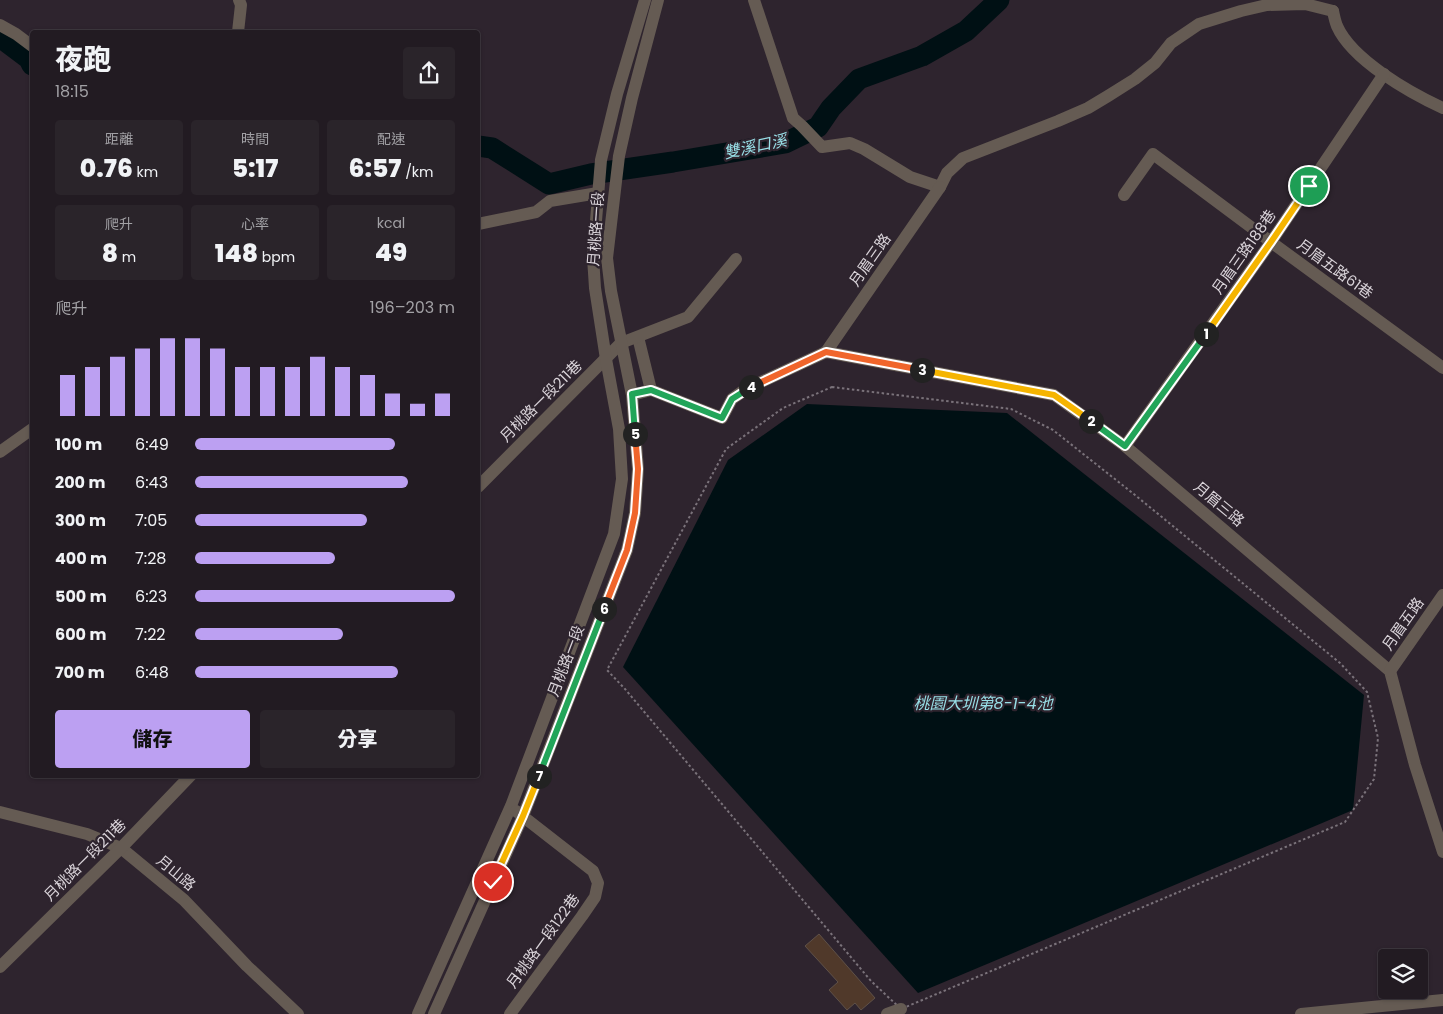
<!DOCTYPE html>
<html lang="zh-TW">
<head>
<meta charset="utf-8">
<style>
  body { margin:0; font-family:Poppins,"Noto Sans TC",sans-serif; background:#2a242a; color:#f1f3f6; height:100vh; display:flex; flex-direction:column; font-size:19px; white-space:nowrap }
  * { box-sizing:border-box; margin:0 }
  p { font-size:16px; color:#a2a1a5 }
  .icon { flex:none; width:28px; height:28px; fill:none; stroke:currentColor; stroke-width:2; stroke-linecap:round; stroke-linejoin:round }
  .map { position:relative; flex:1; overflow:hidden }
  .panel { position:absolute; left:30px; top:30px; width:450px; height:748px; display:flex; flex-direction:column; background:#221b22; border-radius:5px; box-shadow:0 1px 4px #0004,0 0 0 1px #3f3940 }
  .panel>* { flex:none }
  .buttons { position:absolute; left:1378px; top:949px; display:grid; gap:10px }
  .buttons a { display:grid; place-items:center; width:50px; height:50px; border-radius:5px; background:#221b22; box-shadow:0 1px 4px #0004,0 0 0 1px #3f3940; font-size:25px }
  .pin { position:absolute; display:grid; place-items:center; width:42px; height:42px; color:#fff; margin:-21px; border:2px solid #fff; border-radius:50%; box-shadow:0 1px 5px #0007 }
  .km { position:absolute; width:25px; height:25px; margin:-12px; border-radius:50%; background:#222; color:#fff; font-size:14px; line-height:25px; text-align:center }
  .round { display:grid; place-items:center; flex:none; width:52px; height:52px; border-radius:5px; background:#2a242a }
  .headline { display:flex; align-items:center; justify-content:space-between; height:85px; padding:0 25px }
  h1 { font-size:28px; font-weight:800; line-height:38px }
  .stats { display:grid; grid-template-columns:repeat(3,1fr); gap:8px; height:85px; padding:5px 25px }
  .stats div { display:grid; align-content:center; border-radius:5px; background:#2a242a; text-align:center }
  .stats b { font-size:25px; font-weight:800 }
  .stats small { font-size:14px; font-weight:400 }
  .stats p { font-size:14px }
  .chart { height:140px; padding:10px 25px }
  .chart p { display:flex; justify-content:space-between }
  .chart svg { width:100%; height:90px; margin-top:5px; stroke:#bca0f2; stroke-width:6 }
  .primary-button { display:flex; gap:10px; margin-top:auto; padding:10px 25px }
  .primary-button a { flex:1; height:58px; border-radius:5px; background:#bca0f2; color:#111; font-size:20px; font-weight:800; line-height:58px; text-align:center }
  .primary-button a+a { background:#2a242a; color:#f1f3f6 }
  ul { padding:0 25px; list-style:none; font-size:16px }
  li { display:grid; grid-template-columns:80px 60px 1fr; align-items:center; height:38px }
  li i { height:12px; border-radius:6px; background:#bca0f2 }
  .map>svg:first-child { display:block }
  .water { fill:#001014 }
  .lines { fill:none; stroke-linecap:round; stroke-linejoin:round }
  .river { stroke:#001014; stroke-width:21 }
  .building { fill:#50392a; stroke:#5f5148 }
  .path { stroke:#7a727a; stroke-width:2; stroke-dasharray:2.5 2.5; stroke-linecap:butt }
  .minor { stroke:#655b53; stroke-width:12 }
  .split-1-casing { stroke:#fff; stroke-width:10 }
  .split-2-casing { stroke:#fff; stroke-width:10 }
  .split-3-casing { stroke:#fff; stroke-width:10 }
  .split-4-casing { stroke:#fff; stroke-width:10 }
  .split-5-casing { stroke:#fff; stroke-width:10 }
  .split-6-casing { stroke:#fff; stroke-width:10 }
  .split-7-casing { stroke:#fff; stroke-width:10 }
  .split-8-casing { stroke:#fff; stroke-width:10 }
  .split-1 { stroke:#f5b400; stroke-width:6 }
  .split-2 { stroke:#22a559; stroke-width:6 }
  .split-3 { stroke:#f5b400; stroke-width:6 }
  .split-4 { stroke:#f0652b; stroke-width:6 }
  .split-5 { stroke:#22a559; stroke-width:6 }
  .split-6 { stroke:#f0652b; stroke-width:6 }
  .split-7 { stroke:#22a559; stroke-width:6 }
  .split-8 { stroke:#f5b400; stroke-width:6 }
  .labels { text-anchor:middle; stroke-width:4.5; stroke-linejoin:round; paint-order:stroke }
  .street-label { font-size:15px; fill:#d9d3d9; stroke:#2e242e }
  .water-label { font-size:16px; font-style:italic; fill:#98dfe7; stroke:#2e242e }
</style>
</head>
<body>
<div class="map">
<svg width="1443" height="1014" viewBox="0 0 1443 1014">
  <rect width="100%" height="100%" fill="#2e242e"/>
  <polygon class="water" points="807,404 1007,413 1364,695 1353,810 918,993 623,667 728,460"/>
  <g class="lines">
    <g class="river">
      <polyline points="0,37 29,59 32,65"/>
      <polyline points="478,146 492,148 549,184 591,174 673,162 785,143 818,127 831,108 859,79 922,56 966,31 999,0"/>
    </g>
  </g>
  <polygon class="building" points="819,934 875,998 861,1010 855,1003 847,1010 829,990 838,982 805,946"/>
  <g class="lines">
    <polygon class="path" points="832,387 1011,409 1053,430 1135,495 1340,663 1367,692 1378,738 1374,779 1345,822 901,1009 871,981 625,689 607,670 726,449 783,408"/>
    <g class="minor">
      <polyline points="754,0 793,118 802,126 822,147 850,143 864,149 910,177 940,187 947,173 963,158 1058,121 1088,108 1108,96 1135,79 1155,63 1171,43 1199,24 1241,11 1267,5 1305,4 1333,11"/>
      <path d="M1333,11C1334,16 1335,21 1337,26C1352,60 1410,93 1443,108"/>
      <polyline points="0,25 16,34 32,46"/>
      <polyline points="238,32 241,5 239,0"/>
      <polyline points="940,187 826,352 1054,395 1125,446 1390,671 1415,765 1443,852"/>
      <polyline points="1124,195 1153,154 1271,242 1443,368"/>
      <polyline points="478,224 536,212 550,201 598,193"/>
      <polyline points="638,337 651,390"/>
      <polyline points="632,395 651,390 722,418 732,399 746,389 826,352"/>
      <polyline points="1125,446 1271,242 1384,74"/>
      <polyline points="0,452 32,429"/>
      <polyline points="478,487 621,343 688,317 736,259"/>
      <polyline points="1390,671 1443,595"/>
      <polyline points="0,812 87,834 121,848 184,900 247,966 298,1014"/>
      <polyline points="0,967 121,848 191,775"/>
      <polyline points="418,1014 511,806 614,534 622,479 619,429 606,359 595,288 593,257 601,160 617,94 645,0"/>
      <polyline points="434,1014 523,816 627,550 635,513 638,469 632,395 611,291 607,258 619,156 632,98 658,0"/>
      <polyline points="510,1014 582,916 595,897 598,883 593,871 516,811"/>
      <polyline points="887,1014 901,1009"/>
      <polyline points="1301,1014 1443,1000"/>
    </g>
  </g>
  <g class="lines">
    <defs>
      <polyline id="split-1" points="1206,334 1271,242 1309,186"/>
      <polyline id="split-2" points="1091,421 1125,446 1206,334"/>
      <polyline id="split-3" points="922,370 1054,395 1091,421"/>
      <polyline id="split-4" points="751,387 826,352 922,370"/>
      <polyline id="split-5" points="635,434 632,394 651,390 722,418 732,399 751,387"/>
      <polyline id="split-6" points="604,609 627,550 635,513 638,469 635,434"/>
      <polyline id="split-7" points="539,776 604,609"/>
      <polyline id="split-8" points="493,882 523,816 539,776"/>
    </defs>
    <use href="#split-1" class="split-1-casing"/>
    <use href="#split-2" class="split-2-casing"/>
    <use href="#split-3" class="split-3-casing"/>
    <use href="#split-4" class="split-4-casing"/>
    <use href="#split-5" class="split-5-casing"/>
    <use href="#split-6" class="split-6-casing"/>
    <use href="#split-7" class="split-7-casing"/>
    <use href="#split-8" class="split-8-casing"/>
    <use href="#split-1" class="split-1"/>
    <use href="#split-2" class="split-2"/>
    <use href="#split-3" class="split-3"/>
    <use href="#split-4" class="split-4"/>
    <use href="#split-5" class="split-5"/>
    <use href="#split-6" class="split-6"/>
    <use href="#split-7" class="split-7"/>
    <use href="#split-8" class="split-8"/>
  </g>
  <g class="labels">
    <g class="street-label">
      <text transform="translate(596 229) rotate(-86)" y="5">月桃路一段</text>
      <text transform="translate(1244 252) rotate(-55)" y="5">月眉三路188巷</text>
      <text transform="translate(870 260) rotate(-55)" y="5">月眉三路</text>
      <text transform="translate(1335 269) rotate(36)" y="5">月眉五路61巷</text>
      <text transform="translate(541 401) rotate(-45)" y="5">月桃路一段211巷</text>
      <text transform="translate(1219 504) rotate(40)" y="5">月眉三路</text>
      <text transform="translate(1403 624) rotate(-55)" y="5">月眉五路</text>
      <text transform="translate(566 661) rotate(-69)" y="5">月桃路一段</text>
      <text transform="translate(85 860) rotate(-45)" y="5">月桃路一段211巷</text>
      <text transform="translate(176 873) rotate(40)" y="5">月山路</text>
      <text transform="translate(543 941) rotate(-54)" y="5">月桃路一段122巷</text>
    </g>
    <g class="water-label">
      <text transform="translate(755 146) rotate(-12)" y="6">雙溪口溪</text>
      <text x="983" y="709">桃園大圳第8-1-4池</text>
    </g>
  </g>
</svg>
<div class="buttons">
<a><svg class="icon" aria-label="layers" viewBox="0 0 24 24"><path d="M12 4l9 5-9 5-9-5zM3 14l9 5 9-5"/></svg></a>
</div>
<div class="pin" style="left:1309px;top:186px;background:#1e9e55"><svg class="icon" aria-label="arrive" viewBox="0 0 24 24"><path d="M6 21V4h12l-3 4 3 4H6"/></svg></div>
<div class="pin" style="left:493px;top:882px;background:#d93025"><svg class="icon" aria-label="check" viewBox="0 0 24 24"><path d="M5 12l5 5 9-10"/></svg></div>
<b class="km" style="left:1206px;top:334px">1</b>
<b class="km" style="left:1091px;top:421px">2</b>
<b class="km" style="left:922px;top:370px">3</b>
<b class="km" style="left:751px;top:387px">4</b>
<b class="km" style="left:635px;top:434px">5</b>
<b class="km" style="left:604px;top:609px">6</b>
<b class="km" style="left:539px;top:776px">7</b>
<section class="panel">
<div class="headline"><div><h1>夜跑</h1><p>18:15</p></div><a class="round"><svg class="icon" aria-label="share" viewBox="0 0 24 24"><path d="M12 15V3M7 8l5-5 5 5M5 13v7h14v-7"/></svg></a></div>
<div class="stats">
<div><p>距離</p><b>0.76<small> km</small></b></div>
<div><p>時間</p><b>5:17</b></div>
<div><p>配速</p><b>6:57<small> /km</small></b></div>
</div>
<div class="stats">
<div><p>爬升</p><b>8<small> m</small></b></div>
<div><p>心率</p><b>148<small> bpm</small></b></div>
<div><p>kcal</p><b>49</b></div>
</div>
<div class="chart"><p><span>爬升</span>196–203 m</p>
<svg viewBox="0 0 160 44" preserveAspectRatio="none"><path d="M5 44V24M15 44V20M25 44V15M35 44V11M45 44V6M55 44V6M65 44V11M75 44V20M85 44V20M95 44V20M105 44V15M115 44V20M125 44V24M135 44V33M145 44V38M155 44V33"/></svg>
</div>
<ul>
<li><b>100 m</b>6:49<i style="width:77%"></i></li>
<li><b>200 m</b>6:43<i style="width:82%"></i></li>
<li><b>300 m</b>7:05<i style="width:66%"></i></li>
<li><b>400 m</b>7:28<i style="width:54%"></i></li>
<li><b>500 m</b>6:23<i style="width:100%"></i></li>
<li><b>600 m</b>7:22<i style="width:57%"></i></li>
<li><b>700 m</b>6:48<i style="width:78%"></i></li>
</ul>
<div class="primary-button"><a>儲存</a><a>分享</a></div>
</section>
</div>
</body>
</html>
